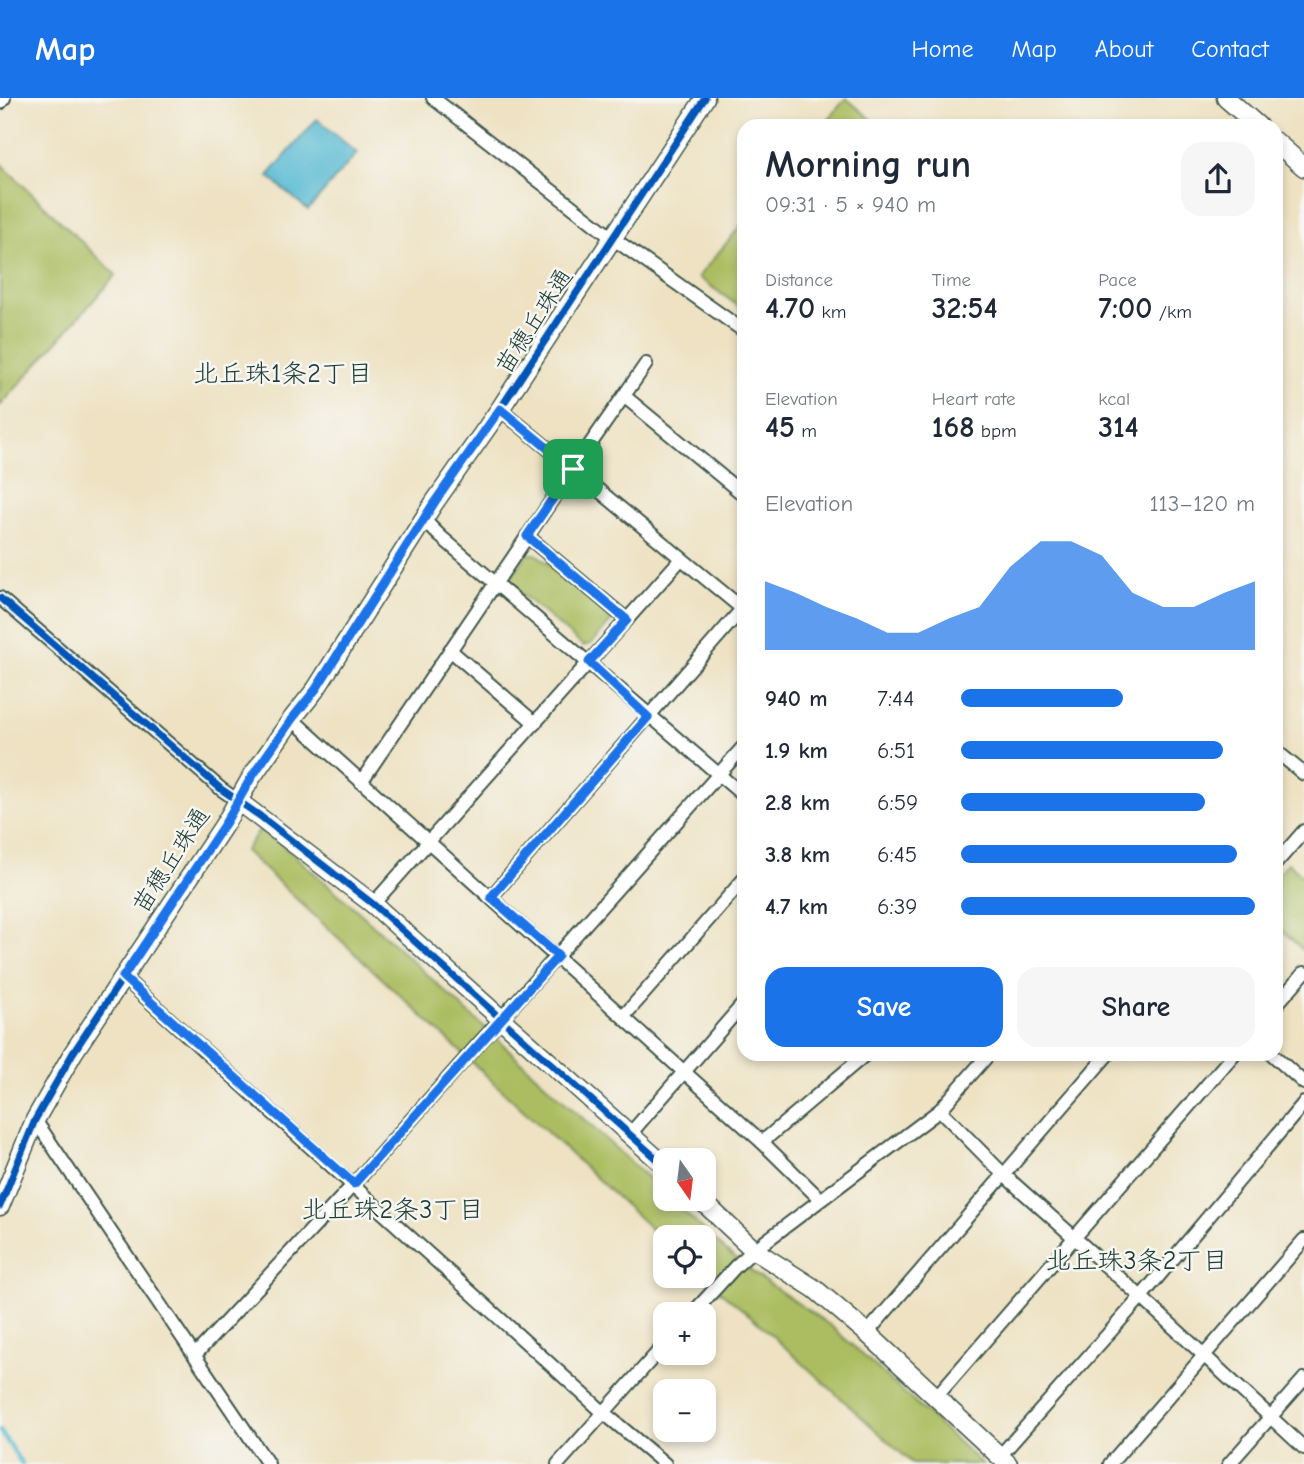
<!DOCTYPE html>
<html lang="en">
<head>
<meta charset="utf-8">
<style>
  body { margin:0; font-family:"Comic Neue","Klee One",sans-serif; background:#f6f6f7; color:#1f2937; height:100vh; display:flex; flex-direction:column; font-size:26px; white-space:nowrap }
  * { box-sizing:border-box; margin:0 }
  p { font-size:23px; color:#747a83 }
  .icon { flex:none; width:38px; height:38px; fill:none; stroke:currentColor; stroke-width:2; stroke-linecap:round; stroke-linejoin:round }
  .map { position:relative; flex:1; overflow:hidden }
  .drawer { position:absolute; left:737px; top:21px; width:546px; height:942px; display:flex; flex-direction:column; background:#fff; border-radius:21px; box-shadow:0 4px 10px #0003 }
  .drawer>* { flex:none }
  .needle { width:46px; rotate:166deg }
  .controls { position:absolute; left:653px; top:1050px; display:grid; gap:14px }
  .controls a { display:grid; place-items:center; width:63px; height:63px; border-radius:14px; background:#fff; box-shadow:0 4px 10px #0003; font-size:35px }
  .pin { position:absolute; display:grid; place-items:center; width:60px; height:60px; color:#fff; margin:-30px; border-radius:14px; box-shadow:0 4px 10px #0006 }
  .round { display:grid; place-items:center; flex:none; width:74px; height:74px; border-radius:21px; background:#f6f6f7 }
  .overview { display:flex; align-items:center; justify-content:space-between; height:119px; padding:0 28px }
  h1 { font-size:38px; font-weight:800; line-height:52px }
  .stats { display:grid; grid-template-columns:repeat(3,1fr); gap:10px; height:119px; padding:7px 28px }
  .stats div { display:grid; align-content:center }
  .stats b { font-size:30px; font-weight:800 }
  .stats small { font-size:19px; font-weight:400 }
  .stats p { font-size:19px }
  .chart { height:196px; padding:14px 28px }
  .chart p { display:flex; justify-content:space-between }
  .chart svg { width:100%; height:126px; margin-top:7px; fill:#1a73e8; opacity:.7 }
  .primary-button { display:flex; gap:14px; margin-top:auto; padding:14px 28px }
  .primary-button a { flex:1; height:80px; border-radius:21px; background:#1a73e8; color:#fff; font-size:28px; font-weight:800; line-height:80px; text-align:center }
  .primary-button a+a { background:#f6f6f7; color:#1f2937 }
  ul { padding:0 28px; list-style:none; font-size:23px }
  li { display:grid; grid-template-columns:112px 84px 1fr; align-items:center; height:52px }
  li i { height:18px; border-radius:9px; background:#1a73e8 }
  header { display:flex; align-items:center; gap:42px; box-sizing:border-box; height:98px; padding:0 35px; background:#1a73e8; color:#fff }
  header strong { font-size:33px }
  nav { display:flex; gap:38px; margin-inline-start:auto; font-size:24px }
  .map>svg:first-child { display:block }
  .green { fill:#abbd60; stroke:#657d4a; stroke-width:2 }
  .water { fill:#54b9d2; stroke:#3a7b83; stroke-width:2 }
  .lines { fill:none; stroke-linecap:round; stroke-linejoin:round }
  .stream { stroke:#54b9d2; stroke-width:4.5 }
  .street-casing { stroke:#3e5649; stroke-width:16 }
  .secondary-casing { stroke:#3e5649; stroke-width:21 }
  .street { stroke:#fff; stroke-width:12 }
  .secondary { stroke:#fff; stroke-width:18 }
  .cycleway-casing { stroke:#f6f6f2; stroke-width:11 }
  .cycleway { stroke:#0057b8; stroke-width:7 }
  .route-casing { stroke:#fff; stroke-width:14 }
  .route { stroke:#1a73e8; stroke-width:9 }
  .labels { text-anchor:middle; stroke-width:5; stroke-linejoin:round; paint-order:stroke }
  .street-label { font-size:24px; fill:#1f3d34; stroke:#f6f6f2 }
  .neighbourhood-label { font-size:26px; fill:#1f3d34; stroke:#f6f6f2 }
</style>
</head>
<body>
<header>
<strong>Map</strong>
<nav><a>Home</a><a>Map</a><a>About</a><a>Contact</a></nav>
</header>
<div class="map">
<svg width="1304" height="1366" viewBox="0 0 1304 1366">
  <rect width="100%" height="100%" fill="#f6f6f2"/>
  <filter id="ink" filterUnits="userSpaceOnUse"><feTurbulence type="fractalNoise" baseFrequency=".0143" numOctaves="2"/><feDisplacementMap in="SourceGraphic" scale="14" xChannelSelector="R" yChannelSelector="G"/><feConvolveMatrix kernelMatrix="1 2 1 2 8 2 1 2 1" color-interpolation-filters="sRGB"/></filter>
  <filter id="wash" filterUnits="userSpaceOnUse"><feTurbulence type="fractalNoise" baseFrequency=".00686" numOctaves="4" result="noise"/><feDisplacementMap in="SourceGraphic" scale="28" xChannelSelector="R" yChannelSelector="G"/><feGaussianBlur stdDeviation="1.57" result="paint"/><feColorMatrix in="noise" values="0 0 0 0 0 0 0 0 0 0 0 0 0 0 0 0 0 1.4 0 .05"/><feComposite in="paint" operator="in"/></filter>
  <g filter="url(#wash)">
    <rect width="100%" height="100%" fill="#eee2c3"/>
    <g class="green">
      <polygon points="846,0 879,28 823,28"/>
      <polygon points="0,65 116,177 0,308"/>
      <polygon points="744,124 744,212 698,179"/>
      <polygon points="527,456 536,456 612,517 612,522 591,546 583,548 512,488 511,481"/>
      <polygon points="259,732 272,738 359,814 665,1096 665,1101 670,1101 725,1152 755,1176 831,1228 982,1366 913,1366 753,1220 701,1178 704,1178 704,1139 665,1139 665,1144 245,753"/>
      <polygon points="1288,765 1304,780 1304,853 1276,827 1276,779"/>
    </g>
    <polygon class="water" points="317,21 357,55 308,112 268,78"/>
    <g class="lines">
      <polyline class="stream" points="0,1333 22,1366"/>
    </g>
  </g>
  <g filter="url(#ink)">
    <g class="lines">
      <defs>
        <g id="street">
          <polyline points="433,0 611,139 744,233"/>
          <polyline points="0,5 4,0"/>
          <polyline points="624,298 744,397"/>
          <polyline points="500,311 744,512"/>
          <path d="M423,421L440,438C542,524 642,612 744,698"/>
          <polyline points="527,438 627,522"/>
          <polyline points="0,500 221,691 238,703"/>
          <polyline points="450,552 535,625"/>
          <polyline points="292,621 762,1044 820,1101"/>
          <polyline points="1276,653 1304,676"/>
          <polyline points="361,684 573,371 646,266"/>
          <polyline points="1276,765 1304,733"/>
          <polyline points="491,799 742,511"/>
          <polyline points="373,806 681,461"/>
          <polyline points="123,879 604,1315 665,1366"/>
          <polyline points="1276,907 1304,875"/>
          <polyline points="624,918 744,781"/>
          <polyline points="1272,956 1304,985"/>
          <polyline points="940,1012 1003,1076 1141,1199 1304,1350"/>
          <polyline points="35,1022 268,1366"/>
          <polyline points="630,1036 744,905"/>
          <polyline points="762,1044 866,956"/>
          <polyline points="692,1216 736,1168 754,1152 940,1012 989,956"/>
          <polyline points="867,1235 1108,956"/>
          <polyline points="195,1257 354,1086 744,648"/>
          <polyline points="936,1299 1234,956"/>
          <polyline points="1000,1358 1141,1199 1304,1005"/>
          <polyline points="558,1366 665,1246"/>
          <polyline points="1110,1366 1304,1142"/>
          <polyline points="1229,1366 1304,1281"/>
        </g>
        <g id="secondary">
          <polyline points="1226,0 1258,28"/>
          <polyline points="1276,44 1304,69"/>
          <polyline points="238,703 373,806 665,1068"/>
          <polyline points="700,1101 754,1152 815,1191 867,1235 1008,1366"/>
          <polyline points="0,1108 35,1022 73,955 226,724 251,680 292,621 316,591 434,405 500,311 705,0"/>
        </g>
      </defs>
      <use href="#street" class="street-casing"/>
      <use href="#secondary" class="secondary-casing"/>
      <use href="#street" class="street"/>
      <use href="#secondary" class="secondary"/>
      <defs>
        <g id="cycleway">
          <polyline points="0,500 221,691 260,718 373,806 665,1068"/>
          <polyline points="0,1108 35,1022 73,955 226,724 251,680 292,621 316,591 434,405 500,311 705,0"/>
        </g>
      </defs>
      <use href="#cycleway" class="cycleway-casing"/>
      <use href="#cycleway" class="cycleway"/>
    </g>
  </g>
  <g class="lines" filter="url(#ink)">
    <defs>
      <polygon id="route" points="500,311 573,371 527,438 627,522 589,564 648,619 491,799 558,858 354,1086 123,879 226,724 251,680 292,621 316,591 434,405"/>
    </defs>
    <use href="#route" class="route-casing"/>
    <use href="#route" class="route"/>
  </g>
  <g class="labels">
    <g class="street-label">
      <text transform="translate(534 223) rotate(-57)" y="8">苗穂丘珠通</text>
      <text transform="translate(171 762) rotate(-57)" y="8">苗穂丘珠通</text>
    </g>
    <g class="neighbourhood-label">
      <text x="283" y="284">北丘珠1条2丁目</text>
      <text x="393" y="1120">北丘珠2条3丁目</text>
      <text x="1137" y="1171">北丘珠3条2丁目</text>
    </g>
  </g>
</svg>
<div class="controls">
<a><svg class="needle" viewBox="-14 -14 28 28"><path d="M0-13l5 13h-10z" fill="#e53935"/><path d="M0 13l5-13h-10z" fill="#747a83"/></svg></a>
<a><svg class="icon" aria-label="locate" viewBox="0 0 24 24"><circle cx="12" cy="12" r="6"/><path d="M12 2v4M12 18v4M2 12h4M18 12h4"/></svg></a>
<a>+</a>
<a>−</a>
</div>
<div class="pin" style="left:573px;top:371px;background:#1e9e55"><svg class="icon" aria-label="arrive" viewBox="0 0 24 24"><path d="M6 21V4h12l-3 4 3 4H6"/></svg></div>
<section class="drawer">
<div class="overview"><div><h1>Morning run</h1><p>09:31 · 5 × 940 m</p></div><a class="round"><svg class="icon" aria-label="share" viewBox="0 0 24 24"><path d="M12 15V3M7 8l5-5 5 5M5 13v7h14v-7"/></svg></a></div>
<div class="stats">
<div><p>Distance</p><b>4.70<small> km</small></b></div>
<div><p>Time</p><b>32:54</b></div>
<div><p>Pace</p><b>7:00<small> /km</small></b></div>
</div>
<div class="stats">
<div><p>Elevation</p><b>45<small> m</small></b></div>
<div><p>Heart rate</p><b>168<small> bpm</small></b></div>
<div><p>kcal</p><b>314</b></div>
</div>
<div class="chart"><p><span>Elevation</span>113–120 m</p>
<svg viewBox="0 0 160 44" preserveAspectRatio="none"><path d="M0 44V20L10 24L20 29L30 33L40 38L50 38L60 33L70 29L80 15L90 6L100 6L110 11L120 24L130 29L140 29L150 24L160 20V44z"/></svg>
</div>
<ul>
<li><b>940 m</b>7:44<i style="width:55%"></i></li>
<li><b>1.9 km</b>6:51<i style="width:89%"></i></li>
<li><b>2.8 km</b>6:59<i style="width:83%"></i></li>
<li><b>3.8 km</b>6:45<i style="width:94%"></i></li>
<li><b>4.7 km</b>6:39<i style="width:100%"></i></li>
</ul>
<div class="primary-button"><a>Save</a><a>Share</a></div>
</section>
</div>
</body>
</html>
